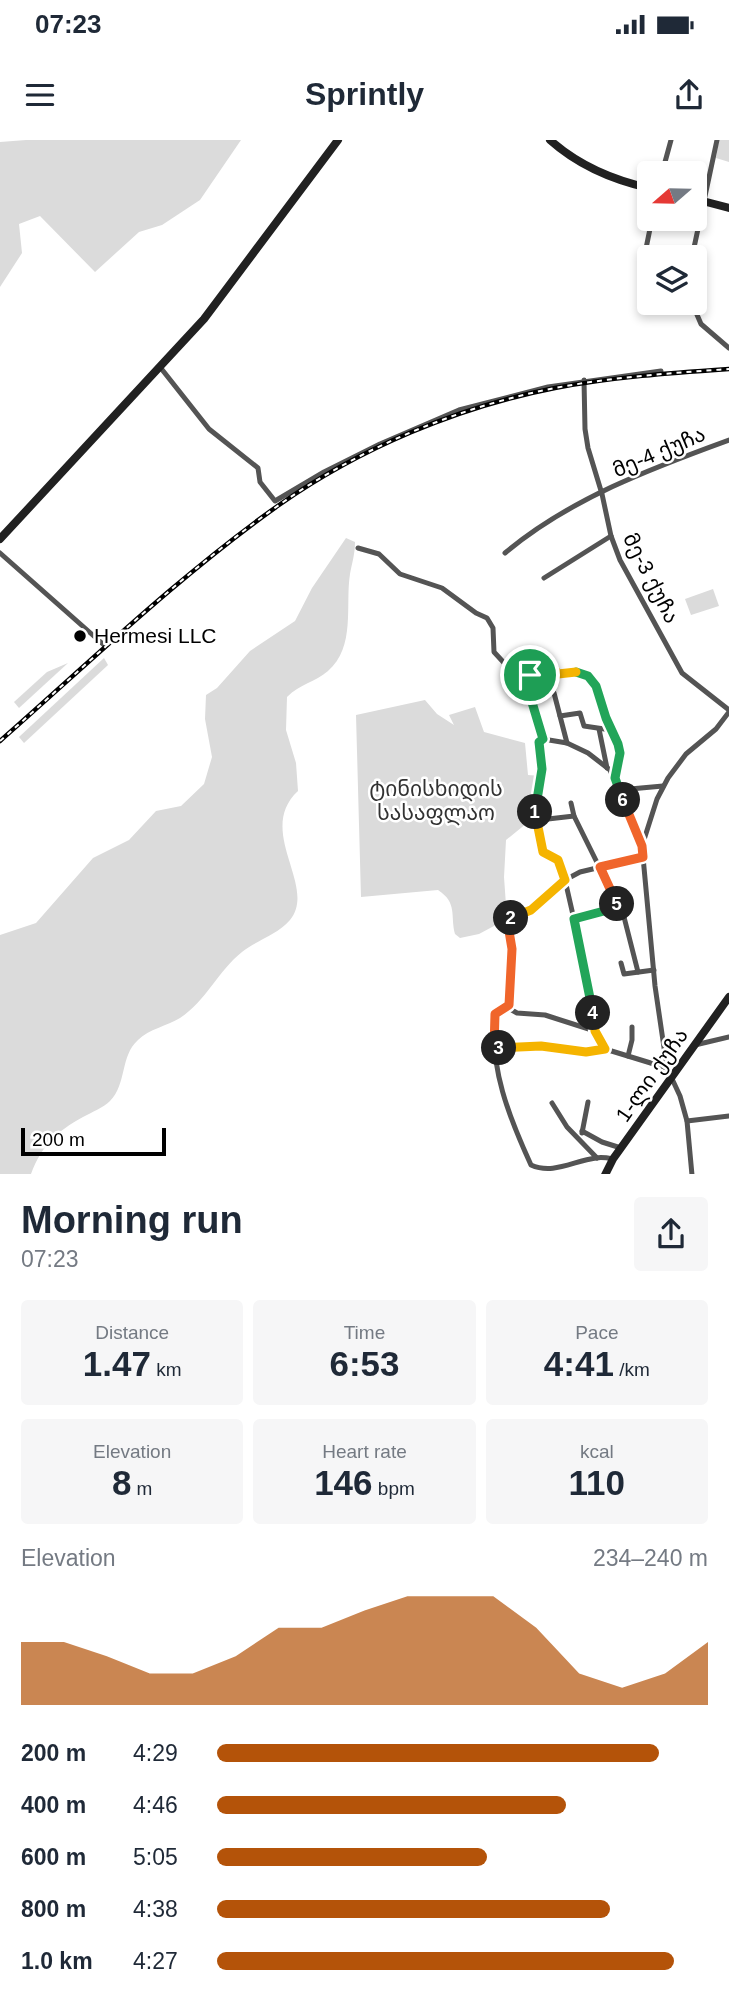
<!DOCTYPE html>
<html lang="en">
<head>
<meta charset="utf-8">
<style>
  body { margin:0; font-family:Helvetica,"Noto Sans Georgian",sans-serif; background:#f6f6f7; color:#1f2937; height:100vh; display:flex; flex-direction:column; font-size:26px; white-space:nowrap }
  * { box-sizing:border-box; margin:0 }
  p { font-size:23px; color:#747a83 }
  .icon { flex:none; width:38px; height:38px; fill:none; stroke:currentColor; stroke-width:2; stroke-linecap:round; stroke-linejoin:round }
  .map { position:relative; height:1034px; overflow:hidden }
  .side { display:flex; flex-direction:column; background:#fff; flex:1 }
  .side>* { flex:none }
  .needle { width:46px; rotate:250deg }
  .tools { position:absolute; left:637px; top:21px; display:grid; gap:14px }
  .tools a { display:grid; place-items:center; width:70px; height:70px; border-radius:7px; background:#fff; box-shadow:0 4px 10px #0003; font-size:35px }
  .scale { position:absolute; left:21px; bottom:18px; width:145px; box-sizing:border-box; padding-left:7px; border:4px solid #000; border-top:0; font-size:19px; line-height:24px; white-space:nowrap; color:#000; -webkit-text-stroke:5px #fff; paint-order:stroke }
  .pin { position:absolute; display:grid; place-items:center; width:60px; height:60px; color:#fff; margin:-30px; border:4px solid #fff; border-radius:50%; box-shadow:0 2px 7px #0007 }
  .km { position:absolute; width:35px; height:35px; margin:-18px; border-radius:50%; background:#222; color:#fff; font-size:19px; line-height:35px; text-align:center }
  .round { display:grid; place-items:center; flex:none; width:74px; height:74px; border-radius:7px; background:#f6f6f7 }
  .summary { display:flex; align-items:center; justify-content:space-between; height:119px; padding:0 21px }
  h1 { font-size:38px; font-weight:600; line-height:52px }
  .figures { display:grid; grid-template-columns:repeat(3,1fr); gap:10px; height:119px; padding:7px 21px }
  .figures div { display:grid; align-content:center; border-radius:7px; background:#f6f6f7; text-align:center }
  .figures b { font-size:35px; font-weight:600 }
  .figures small { font-size:19px; font-weight:400 }
  .figures p { font-size:19px }
  .chart { height:196px; padding:14px 21px }
  .chart p { display:flex; justify-content:space-between }
  .chart svg { width:100%; height:126px; margin-top:7px; fill:#b45309; opacity:.7 }
  ul { padding:0 21px; list-style:none; font-size:23px }
  li { display:grid; grid-template-columns:112px 84px 1fr; align-items:center; height:52px }
  li i { height:18px; border-radius:9px; background:#b45309 }
  .status { display:flex; justify-content:space-between; align-items:center; height:49px; padding:0 35px; background:#fff; direction:ltr }
  .status svg { height:19px; fill:currentColor }
  header { display:flex; justify-content:space-between; align-items:center; height:91px; padding:0 21px; background:#fff; font-size:32px; font-weight:600 }
  .map>svg:first-child { display:block }
  .green { fill:#dbdbdb }
  .lines { fill:none; stroke-linecap:round; stroke-linejoin:round }
  .street { stroke:#545454; stroke-width:5 }
  .secondary { stroke:#212121; stroke-width:8 }
  .rail-casing { stroke:#000; stroke-width:4.5 }
  .rail { stroke:#fff; stroke-width:2; stroke-dasharray:5; stroke-linecap:butt }
  .split-1-casing { stroke:#fff; stroke-width:14 }
  .split-2-casing { stroke:#fff; stroke-width:14 }
  .split-3-casing { stroke:#fff; stroke-width:14 }
  .split-4-casing { stroke:#fff; stroke-width:14 }
  .split-5-casing { stroke:#fff; stroke-width:14 }
  .split-6-casing { stroke:#fff; stroke-width:14 }
  .split-7-casing { stroke:#fff; stroke-width:14 }
  .split-8-casing { stroke:#fff; stroke-width:14 }
  .split-1 { stroke:#22a559; stroke-width:9 }
  .split-2 { stroke:#f5b400; stroke-width:9 }
  .split-3 { stroke:#f0652b; stroke-width:9 }
  .split-4 { stroke:#f5b400; stroke-width:9 }
  .split-5 { stroke:#22a559; stroke-width:9 }
  .split-6 { stroke:#f0652b; stroke-width:9 }
  .split-7 { stroke:#22a559; stroke-width:9 }
  .split-8 { stroke:#f5b400; stroke-width:9 }
  .poi-dot { fill:#000; stroke:#fff; stroke-width:2.5 }
  .labels { text-anchor:middle; stroke-width:5; stroke-linejoin:round; paint-order:stroke }
  .street-label { font-size:21px; fill:#000; stroke:#fff }
  .poi-label { font-size:21px; fill:#000; stroke:#fff; text-anchor:start }
  .park-label { font-size:21px; fill:#323232; stroke:#fff }
</style>
</head>
<body>
<div class="status"><b>07:23</b><svg viewBox="0 0 49 12"><path d="M0 12V9h3v3zM5 12V6h3v6zM10 12V3h3v9zM15 12V0h3v12zM26 1h20v11H26zM47 4h2v5h-2z"/></svg></div>
<header><svg class="icon" aria-label="menu" viewBox="0 0 24 24"><path d="M4 6h16M4 12h16M4 18h16"/></svg>Sprintly<svg class="icon" aria-label="share" viewBox="0 0 24 24"><path d="M12 15V3M7 8l5-5 5 5M5 13v7h14v-7"/></svg></header>
<div class="map">
<svg width="729" height="1035" viewBox="0 0 729 1035">
  <rect width="100%" height="100%" fill="#fff"/>
  <g class="green">
    <polygon points="26,0 241,0 200,60 162,85 139,92 95,132 40,76 19,84 22,113 0,147 0,2"/>
    <polygon points="719,0 729,0 729,22 716,18"/>
    <path d="M346,398L355,402C355,414 352,423 350,434C345,465 356,507 328,531C315,542 300,544 287,557L286,590L296,623L298,651C255,691 318,746 290,780C277,795 257,800 242,812C218,831 206,861 180,878C167,886 149,889 138,900C120,916 127,944 110,961C103,968 92,972 83,977C56,992 42,1005 31,1034H0V795L36,783L93,718L129,700L156,671L181,666L204,644L212,617L205,579L206,555L217,548L250,511L295,481L312,448Z"/>
    <polygon points="713,449 719,466 691,475 685,459"/>
    <polygon points="104,518 108,525 24,603 19,597"/>
    <polygon points="68,523 19,568 14,562 47,532"/>
    <path d="M425,560L437,574L454,585L449,575L475,567L484,592L525,603L528,635L541,636L535,678L531,677L527,683L506,700L504,737L507,779L479,794L460,798L455,794C450,776 458,763 438,750L361,757L356,575Z"/>
  </g>
  <g class="lines">
    <g class="street">
      <polyline points="662,33 671,0"/>
      <polyline points="692,117 717,0"/>
      <polyline points="642,139 642,128 652,79"/>
      <polyline points="692,163 701,184 729,208"/>
      <polyline points="160,227 209,289 258,328 260,342 275,361 324,332 380,304 459,270 548,247 661,231"/>
      <polyline points="584,240 585,289 588,308 602,354 611,396 620,420 682,533 729,570"/>
      <polyline points="358,408 379,414 400,434 442,448 476,473 487,478 493,488 494,512 506,525 530,535 554,553 567,603"/>
      <polyline points="0,413 104,505"/>
      <path d="M505,413C569,359 652,328 729,300"/>
      <polyline points="544,438 611,396"/>
      <polyline points="530,535 551,524 558,534 583,534 596,546 605,578 618,604 620,613 615,638"/>
      <polyline points="537,540 531,559 543,599 539,602 542,629 536,662 535,678 543,712 558,720 565,740 589,845 595,891 605,909 667,928"/>
      <polyline points="560,576 580,573 584,586 611,590"/>
      <polyline points="599,589 607,628"/>
      <polyline points="543,599 567,603 588,613 610,630 642,706"/>
      <polyline points="619,650 663,646"/>
      <polyline points="571,663 574,676 624,777 638,832"/>
      <polyline points="535,678 548,679 574,676"/>
      <polyline points="574,779 619,767"/>
      <polyline points="621,823 624,834 654,830"/>
      <path d="M509,865L495,874C489,927 509,977 531,1025C553,1035 573,1021 596,1018C601,1017 608,1018 613,1019"/>
      <polyline points="595,891 545,875 517,873 510,869 512,809 507,779 531,770 565,740 580,732 643,717"/>
      <polyline points="695,905 729,897"/>
      <polyline points="494,908 541,906 586,912 605,909"/>
      <polyline points="628,916 632,900 632,887"/>
      <polyline points="552,963 567,987 597,1018"/>
      <polyline points="687,981 729,976"/>
      <polyline points="582,991 602,1002 621,1008"/>
      <polyline points="582,993 588,962"/>
      <polyline points="692,1035 687,981 680,956 667,928 655,846 642,706 657,659 668,638 686,614 716,589 729,572"/>
    </g>
    <g class="secondary">
      <path d="M550,0C578,25 613,40 649,48"/>
      <polyline points="695,59 729,68"/>
      <polyline points="0,399 204,179 338,0"/>
      <polyline points="605,1035 613,1019 729,857"/>
    </g>
    <defs>
      <path id="rail" d="M0,601C91,521 180,435 279,365C360,308 458,267 555,248C613,237 671,233 729,229"/>
    </defs>
    <use href="#rail" class="rail-casing"/>
    <use href="#rail" class="rail"/>
  </g>
  <g class="lines">
    <defs>
      <polyline id="split-1" points="530,535 537,540 531,559 543,599 539,602 542,629 535,672"/>
      <polyline id="split-2" points="511,778 531,770 565,740 558,720 543,712 535,672"/>
      <polyline id="split-3" points="499,908 494,908 495,874 509,865 512,809 507,779 511,778"/>
      <polyline id="split-4" points="499,908 541,906 586,912 605,909 595,891 593,873"/>
      <polyline id="split-5" points="593,873 574,779 619,767 617,764"/>
      <polyline id="split-6" points="617,764 600,727 643,717 642,706 623,660"/>
      <polyline id="split-7" points="576,532 588,536 596,546 606,578 618,604 620,613 615,638 623,660"/>
      <polyline id="split-8" points="530,535 551,524 558,534 576,532"/>
    </defs>
    <use href="#split-1" class="split-1-casing"/>
    <use href="#split-2" class="split-2-casing"/>
    <use href="#split-3" class="split-3-casing"/>
    <use href="#split-4" class="split-4-casing"/>
    <use href="#split-5" class="split-5-casing"/>
    <use href="#split-6" class="split-6-casing"/>
    <use href="#split-7" class="split-7-casing"/>
    <use href="#split-8" class="split-8-casing"/>
    <use href="#split-1" class="split-1"/>
    <use href="#split-2" class="split-2"/>
    <use href="#split-3" class="split-3"/>
    <use href="#split-4" class="split-4"/>
    <use href="#split-5" class="split-5"/>
    <use href="#split-6" class="split-6"/>
    <use href="#split-7" class="split-7"/>
    <use href="#split-8" class="split-8"/>
  </g>
  <circle class="poi-dot" cx="80" cy="496" r="7"/>
  <g class="labels">
    <g class="street-label">
      <text transform="translate(659 312) rotate(-23)" y="7">მე-4 ქუჩა</text>
      <text transform="translate(651 438) rotate(63)" y="7">მე-3 ქუჩა</text>
      <text transform="translate(652 935) rotate(-55)" y="7">1-ლი ქუჩა</text>
    </g>
    <g class="poi-label">
      <text x="94" y="503">Hermesi LLC</text>
    </g>
    <g class="park-label">
      <text x="436" y="656">ტინისხიდის<tspan x="436" dy="24">სასაფლაო</tspan></text>
    </g>
  </g>
</svg>
<div class="tools">
<a><svg class="needle" viewBox="-14 -14 28 28"><path d="M0-13l5 13h-10z" fill="#e53935"/><path d="M0 13l5-13h-10z" fill="#747a83"/></svg></a>
<a><svg class="icon" aria-label="layers" viewBox="0 0 24 24"><path d="M12 4l9 5-9 5-9-5zM3 14l9 5 9-5"/></svg></a>
</div>
<div class="scale">200 m</div>
<div class="pin" style="left:530px;top:535px;background:#1e9e55"><svg class="icon" aria-label="arrive" viewBox="0 0 24 24"><path d="M6 21V4h12l-3 4 3 4H6"/></svg></div>
<b class="km" style="left:535px;top:672px">1</b>
<b class="km" style="left:511px;top:778px">2</b>
<b class="km" style="left:499px;top:908px">3</b>
<b class="km" style="left:593px;top:873px">4</b>
<b class="km" style="left:617px;top:764px">5</b>
<b class="km" style="left:623px;top:660px">6</b>
</div>
<section class="side">
<div class="summary"><div><h1>Morning run</h1><p>07:23</p></div><a class="round"><svg class="icon" aria-label="share" viewBox="0 0 24 24"><path d="M12 15V3M7 8l5-5 5 5M5 13v7h14v-7"/></svg></a></div>
<div class="figures">
<div><p>Distance</p><b>1.47<small> km</small></b></div>
<div><p>Time</p><b>6:53</b></div>
<div><p>Pace</p><b>4:41<small> /km</small></b></div>
</div>
<div class="figures">
<div><p>Elevation</p><b>8<small> m</small></b></div>
<div><p>Heart rate</p><b>146<small> bpm</small></b></div>
<div><p>kcal</p><b>110</b></div>
</div>
<div class="chart"><p><span>Elevation</span>234–240 m</p>
<svg viewBox="0 0 160 44" preserveAspectRatio="none"><path d="M0 44V22L10 22L20 27L30 33L40 33L50 27L60 17L70 17L80 11L90 6L100 6L110 6L120 17L130 33L140 38L150 33L160 22V44z"/></svg>
</div>
<ul>
<li><b>200 m</b>4:29<i style="width:90%"></i></li>
<li><b>400 m</b>4:46<i style="width:71%"></i></li>
<li><b>600 m</b>5:05<i style="width:55%"></i></li>
<li><b>800 m</b>4:38<i style="width:80%"></i></li>
<li><b>1.0 km</b>4:27<i style="width:93%"></i></li>
</ul>
</section>
</body>
</html>
